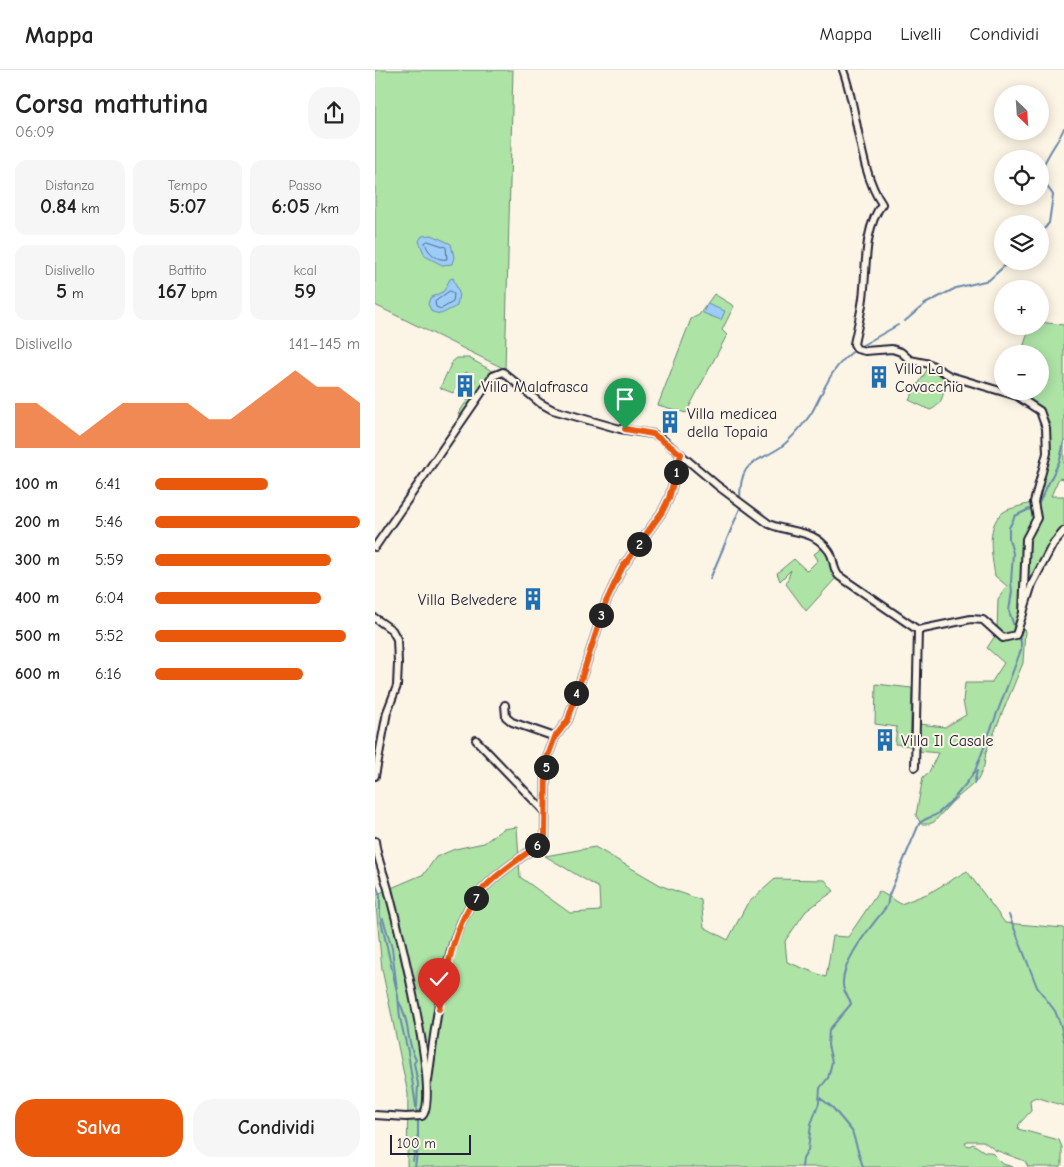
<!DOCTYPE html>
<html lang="it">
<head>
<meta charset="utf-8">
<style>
  body { margin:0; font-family:"Comic Neue",sans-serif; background:#f6f6f6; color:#222; height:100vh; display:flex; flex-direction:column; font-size:19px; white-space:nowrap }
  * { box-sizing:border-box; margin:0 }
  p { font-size:16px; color:#767676 }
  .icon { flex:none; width:28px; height:28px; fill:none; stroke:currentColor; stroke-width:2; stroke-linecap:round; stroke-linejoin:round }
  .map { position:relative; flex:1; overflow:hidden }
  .side { display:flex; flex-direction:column; background:#fff; width:375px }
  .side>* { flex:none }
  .needle { width:32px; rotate:155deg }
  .tools { position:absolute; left:619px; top:15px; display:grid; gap:10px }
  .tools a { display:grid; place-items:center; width:55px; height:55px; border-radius:50%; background:#fff; box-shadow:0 2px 12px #0003; font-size:25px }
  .scale { position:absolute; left:15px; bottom:12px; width:81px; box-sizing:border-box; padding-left:5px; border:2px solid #22223b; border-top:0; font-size:14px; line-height:18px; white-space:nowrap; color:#22223b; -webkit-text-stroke:4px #fcf5e5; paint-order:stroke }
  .pin { position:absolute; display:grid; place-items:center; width:42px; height:42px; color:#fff; margin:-51px -21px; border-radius:50% 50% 50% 0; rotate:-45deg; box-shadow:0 0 5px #0007 }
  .pin .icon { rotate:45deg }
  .km { position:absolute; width:25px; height:25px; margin:-12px; border-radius:50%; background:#222; color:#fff; font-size:14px; line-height:25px; text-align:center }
  .round { display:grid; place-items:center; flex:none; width:52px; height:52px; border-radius:20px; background:#f6f6f6 }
  .headline { display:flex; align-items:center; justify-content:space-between; height:85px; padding:0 15px }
  h1 { font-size:28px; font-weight:600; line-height:38px }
  .metrics { display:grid; grid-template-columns:repeat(3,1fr); gap:8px; height:85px; padding:5px 15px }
  .metrics div { display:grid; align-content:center; border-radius:12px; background:#f6f6f6; text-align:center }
  .metrics b { font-size:21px; font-weight:600 }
  .metrics small { font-size:14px; font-weight:400 }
  .metrics p { font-size:14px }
  .chart { height:140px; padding:10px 15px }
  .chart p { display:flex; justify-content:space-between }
  .chart svg { width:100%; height:90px; margin-top:5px; fill:#ea580c; opacity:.7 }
  .action { display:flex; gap:10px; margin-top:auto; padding:10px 15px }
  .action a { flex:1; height:58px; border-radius:20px; background:#ea580c; color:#fff; font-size:20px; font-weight:600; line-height:58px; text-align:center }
  .action a+a { background:#f6f6f6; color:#222 }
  ul { padding:0 15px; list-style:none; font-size:16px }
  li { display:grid; grid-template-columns:80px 60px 1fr; align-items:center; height:38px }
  li i { height:12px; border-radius:6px; background:#ea580c }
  header { display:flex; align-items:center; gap:30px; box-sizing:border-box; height:70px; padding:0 25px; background:#fff; border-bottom:1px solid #e0e0e0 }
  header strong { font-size:24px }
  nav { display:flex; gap:28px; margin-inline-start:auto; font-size:18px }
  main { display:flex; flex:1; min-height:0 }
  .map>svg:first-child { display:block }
  .green { fill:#ade3a5; stroke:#688270 }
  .water { fill:#9bcdf8; stroke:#6b89ac }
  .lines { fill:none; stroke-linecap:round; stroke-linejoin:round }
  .shore { stroke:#526687; stroke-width:1 }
  .stream { stroke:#6b89ac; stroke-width:2 }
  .minor-casing { stroke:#22223b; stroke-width:10 }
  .minor { stroke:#fcf5e5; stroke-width:6 }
  .route-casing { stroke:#fff; stroke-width:10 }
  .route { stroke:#ea580c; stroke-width:6 }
  .labels { text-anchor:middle; stroke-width:4; stroke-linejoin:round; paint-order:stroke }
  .poi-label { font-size:16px; fill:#22223b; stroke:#fcf5e5; text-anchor:start }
</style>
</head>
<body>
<header>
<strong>Mappa</strong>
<nav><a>Mappa</a><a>Livelli</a><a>Condividi</a></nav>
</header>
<main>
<section class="side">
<div class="headline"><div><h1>Corsa mattutina</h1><p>06:09</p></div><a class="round"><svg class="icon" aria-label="share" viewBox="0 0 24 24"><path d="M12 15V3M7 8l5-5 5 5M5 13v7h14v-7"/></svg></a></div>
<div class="metrics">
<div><p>Distanza</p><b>0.84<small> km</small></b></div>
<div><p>Tempo</p><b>5:07</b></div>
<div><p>Passo</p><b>6:05<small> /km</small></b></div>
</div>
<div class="metrics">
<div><p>Dislivello</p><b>5<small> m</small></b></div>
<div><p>Battito</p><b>167<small> bpm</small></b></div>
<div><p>kcal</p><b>59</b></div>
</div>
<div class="chart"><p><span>Dislivello</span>141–145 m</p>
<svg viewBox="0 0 160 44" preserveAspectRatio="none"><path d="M0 44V22L10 22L20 30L30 38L40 30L50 22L60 22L70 22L80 22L90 30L100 30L110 22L120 14L130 6L140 14L150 14L160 22V44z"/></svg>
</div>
<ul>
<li><b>100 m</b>6:41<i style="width:55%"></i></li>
<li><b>200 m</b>5:46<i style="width:100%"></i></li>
<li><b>300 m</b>5:59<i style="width:86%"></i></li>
<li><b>400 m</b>6:04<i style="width:81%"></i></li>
<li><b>500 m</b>5:52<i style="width:93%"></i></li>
<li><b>600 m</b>6:16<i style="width:72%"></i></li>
</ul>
<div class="action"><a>Salva</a><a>Condividi</a></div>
</section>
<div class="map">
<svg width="689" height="1097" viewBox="0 0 689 1097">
  <rect width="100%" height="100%" fill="#fcf5e5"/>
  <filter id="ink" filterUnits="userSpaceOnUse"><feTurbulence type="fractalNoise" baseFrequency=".02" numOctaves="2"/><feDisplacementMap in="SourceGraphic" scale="10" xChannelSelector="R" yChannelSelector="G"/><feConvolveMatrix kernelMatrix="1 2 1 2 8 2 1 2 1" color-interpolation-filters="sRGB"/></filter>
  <g filter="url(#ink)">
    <g class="green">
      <polygon points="0,0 138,0 130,299 0,235"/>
      <polygon points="339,224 359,236 347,260 352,265 311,343 283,335 316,249 324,245"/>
      <path d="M665,252L689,255V409L684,408L676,426H689V461L661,506L645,555L650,561L648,593L611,682L609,696L603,710L577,732L559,752L554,754H546L541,745L548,707L554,702L563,683L543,681L544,654L570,657L591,645L588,631L590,613H616L629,593L612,578L622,563L623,529L632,516L620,506C617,486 609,451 632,440C640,437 650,435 659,432C665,409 682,363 665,341C661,335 649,330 642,326L646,321H665V284H650L647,281L655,256H665Z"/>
      <polygon points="82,288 94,288 119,302 86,348 83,344 100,319 100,308 91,302 78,323 65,318 77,292"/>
      <path d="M553,298L567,306C571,318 569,335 555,340L534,330Z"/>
      <polygon points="446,479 452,483 461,508 431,541 411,514 416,500 405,511 402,503 419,489 432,501 443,490 439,484"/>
      <polygon points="501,614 537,618 535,676 520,674 522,657 500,654"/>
      <polygon points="142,757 145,807 195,843 225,841 224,818 170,786 220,777 287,816 326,830 329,857 353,870 372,834 400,809 450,810 459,821 431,841 410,871 412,892 451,907 458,866 473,867 504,821 526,834 554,823 592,801 630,853 689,858 689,1036 661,1027 655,1030 656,1041 644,1054 643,1059 684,1070 687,1077 687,1095 685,1097 653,1097 650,1091 620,1080 608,1071 592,1071 590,1074 594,1076 598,1074 610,1082 616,1082 628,1094 638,1097 32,1097 33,1024 7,899 0,825 49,804 61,787 80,779 109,773 128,759"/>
    </g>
    <g class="water">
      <polygon points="57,165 76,174 79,187 77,194 67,195 50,186 44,171 47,166"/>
      <polygon points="78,208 84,223 82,236 66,244 57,242 53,234 55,228 69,221 75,209"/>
      <polygon points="332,234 350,241 346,250 328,243"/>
    </g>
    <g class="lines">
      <g class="shore">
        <path d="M53,171L71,177L72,189C62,191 53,183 50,173Z"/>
        <polygon points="75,221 79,224 78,232 66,239 61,237 60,232"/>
      </g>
      <g class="stream">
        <path d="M665,164L674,153L678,125C675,119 669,115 667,108C662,97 685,70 689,58"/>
        <polyline points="530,251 550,234 581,218 614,210 635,191"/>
        <polyline points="486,276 523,255"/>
        <path d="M365,430C365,389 379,395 406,377C416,369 430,353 437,342C451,317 455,298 480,280"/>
        <polyline points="335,509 366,436"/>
        <polyline points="640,559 634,541 637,521 636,512 638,483 634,469 634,458 640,446 663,435 685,390 689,371"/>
        <polyline points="599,714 602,701"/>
        <polyline points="0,813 5,825 5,846 23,926 25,948 33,982 43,1050 43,1077 40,1097"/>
        <polyline points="634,845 662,917 680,941 686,956 689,971"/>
        <polyline points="8,849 17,878 22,920"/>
        <path d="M24,932C35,950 31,972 41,990L39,993L43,1014L42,1037"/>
        <polyline points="445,1028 457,1037 477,1061 488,1097"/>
        <polyline points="38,1091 43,1064"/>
        <path d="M427,1097L428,1089L433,1080L436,1054L444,1033L445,1018L453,1008L457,992L453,975L454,960L476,934C475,928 471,925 469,920C461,896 498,854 512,836C513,833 513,828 514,825L544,754C549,748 556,748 562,744C575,734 591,715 600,701L646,580V572L643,565"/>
      </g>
      <defs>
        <g id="minor">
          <path d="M468,0C483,40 484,101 507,134C488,160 492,197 488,228C486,244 482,259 479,274L482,279L490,281L517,279L526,282L535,290L555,294L575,306L642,326L665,341L671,358L672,383L659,432L662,448L651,469L648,544"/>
          <path d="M0,477L118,306L128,302L165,333L178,340L245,359L278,364L286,368L343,416L394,454C416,464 438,458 454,481C460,489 457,499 464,506L543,560"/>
          <polyline points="0,548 17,560 22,569 23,593 22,616 12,642 0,706"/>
          <polyline points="543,560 596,549 608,550 628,568 641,565 657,514 678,474 689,461"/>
          <polyline points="130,635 131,647 137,652 180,667"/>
          <polyline points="101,670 170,742"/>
          <polyline points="540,697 543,560"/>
          <path d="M0,771C2,790 10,805 14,823C22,853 67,1029 47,1046L31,1047L0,1045"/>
          <path d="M53,1011C60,959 68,873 99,830C116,806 143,791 165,773L170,766L171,691L180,667L193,650L231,532L247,498L287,442L294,428L306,384"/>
        </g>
      </defs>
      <use href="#minor" class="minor-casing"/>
      <use href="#minor" class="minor"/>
    </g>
  </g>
  <g class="lines" filter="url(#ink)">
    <defs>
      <path id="route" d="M64,939C72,902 77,861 99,830C116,806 143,791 165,773L170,766L171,691L180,667L193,650L231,532L247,498L287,442L294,428L306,384L278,364L250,359"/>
    </defs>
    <use href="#route" class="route-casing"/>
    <use href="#route" class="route"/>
  </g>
  <defs>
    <symbol id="building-bare" viewBox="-9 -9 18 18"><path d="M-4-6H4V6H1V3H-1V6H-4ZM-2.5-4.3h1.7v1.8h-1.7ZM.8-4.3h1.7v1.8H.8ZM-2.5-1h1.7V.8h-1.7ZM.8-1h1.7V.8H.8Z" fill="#1f6fb2" stroke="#fcf5e5" stroke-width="2.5" paint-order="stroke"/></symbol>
  </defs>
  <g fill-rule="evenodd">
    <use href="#building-bare" x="488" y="291" width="32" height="32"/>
    <use href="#building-bare" x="74" y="300" width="32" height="32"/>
    <use href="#building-bare" x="279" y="336" width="32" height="32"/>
    <use href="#building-bare" x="142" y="513" width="32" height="32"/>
    <use href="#building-bare" x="494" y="654" width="32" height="32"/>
  </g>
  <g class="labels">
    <g class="poi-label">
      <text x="520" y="304">Villa La<tspan x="520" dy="18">Covacchia</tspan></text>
      <text x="106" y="322">Villa Malafrasca</text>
      <text x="312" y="349">Villa medicea<tspan x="312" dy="18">della Topaia</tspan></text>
      <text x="142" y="535" text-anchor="end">Villa Belvedere</text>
      <text x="526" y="676">Villa Il Casale</text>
    </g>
  </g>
</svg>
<div class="tools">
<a><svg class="needle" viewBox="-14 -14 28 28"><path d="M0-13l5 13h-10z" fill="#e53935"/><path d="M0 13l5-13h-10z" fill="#767676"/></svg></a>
<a><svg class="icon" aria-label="locate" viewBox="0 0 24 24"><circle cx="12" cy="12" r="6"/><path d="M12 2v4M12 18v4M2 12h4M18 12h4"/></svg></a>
<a><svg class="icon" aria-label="layers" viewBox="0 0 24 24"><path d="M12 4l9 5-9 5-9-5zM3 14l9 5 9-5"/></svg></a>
<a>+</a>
<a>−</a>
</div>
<div class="scale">100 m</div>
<div class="pin" style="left:250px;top:359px;background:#1e9e55"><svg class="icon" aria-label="arrive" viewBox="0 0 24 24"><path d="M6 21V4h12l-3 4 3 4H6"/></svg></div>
<div class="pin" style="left:64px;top:939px;background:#d93025"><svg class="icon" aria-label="check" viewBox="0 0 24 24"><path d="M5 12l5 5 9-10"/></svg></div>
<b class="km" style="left:301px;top:402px">1</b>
<b class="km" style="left:264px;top:474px">2</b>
<b class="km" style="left:226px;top:545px">3</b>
<b class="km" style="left:201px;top:623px">4</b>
<b class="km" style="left:171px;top:697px">5</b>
<b class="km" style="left:162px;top:775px">6</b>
<b class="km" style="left:101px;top:828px">7</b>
</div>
</main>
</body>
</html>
